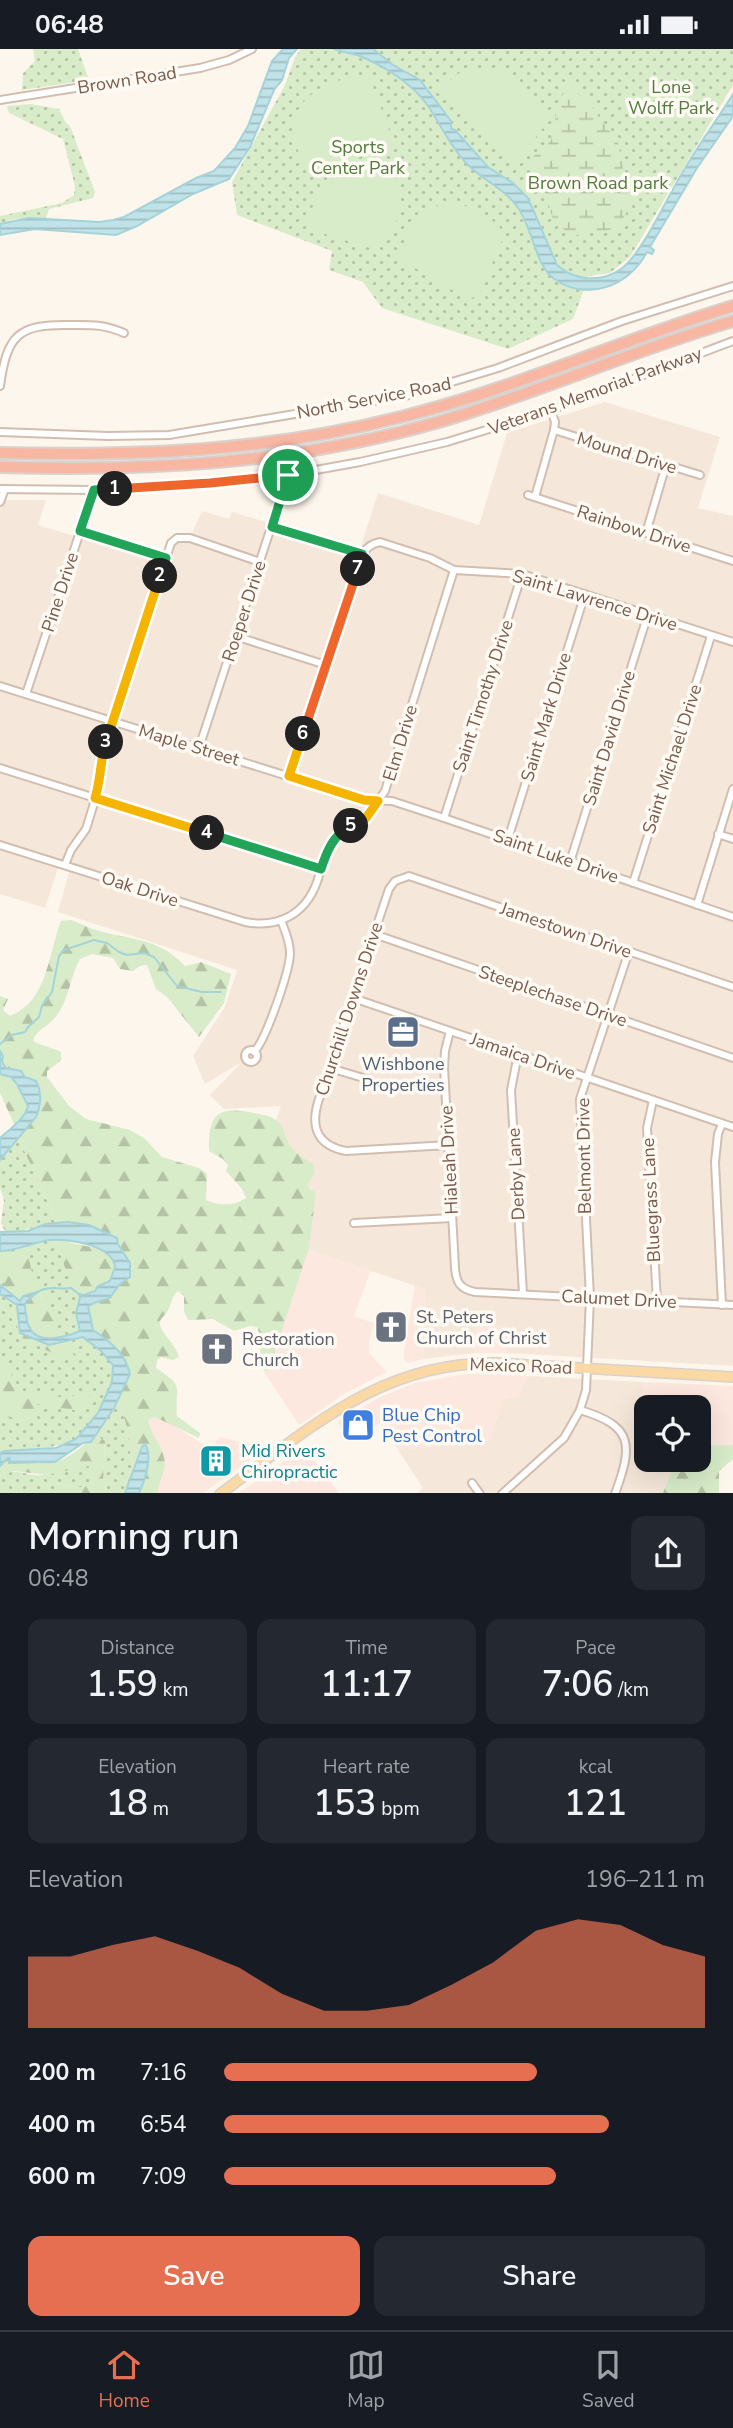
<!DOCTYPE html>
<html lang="en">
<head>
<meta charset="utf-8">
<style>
  body { margin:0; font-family:"Nunito Sans",sans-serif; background:#242831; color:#f1f3f6; height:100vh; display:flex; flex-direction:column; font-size:26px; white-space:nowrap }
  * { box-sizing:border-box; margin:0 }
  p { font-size:23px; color:#9ea1a6 }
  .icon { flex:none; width:38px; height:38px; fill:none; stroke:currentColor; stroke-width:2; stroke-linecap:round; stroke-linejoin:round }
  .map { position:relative; height:1444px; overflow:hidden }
  .drawer { display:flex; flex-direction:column; background:#171b24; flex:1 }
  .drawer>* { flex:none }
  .buttons { position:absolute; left:634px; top:1346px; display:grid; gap:14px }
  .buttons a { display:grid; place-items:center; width:77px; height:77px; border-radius:14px; background:#171b24; box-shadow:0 7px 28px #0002; font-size:35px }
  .pin { position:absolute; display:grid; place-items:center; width:60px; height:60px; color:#fff; margin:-30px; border:4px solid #fff; border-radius:50%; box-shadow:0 2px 7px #0007 }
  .km { position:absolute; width:35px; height:35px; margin:-18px; border-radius:50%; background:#222; color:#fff; font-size:19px; line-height:35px; text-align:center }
  .round { display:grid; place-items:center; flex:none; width:74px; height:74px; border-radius:14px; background:#242831 }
  .headline { display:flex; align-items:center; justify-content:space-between; height:119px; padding:0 28px }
  h1 { font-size:38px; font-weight:600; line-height:52px }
  .metrics { display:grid; grid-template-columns:repeat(3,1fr); gap:10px; height:119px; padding:7px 28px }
  .metrics div { display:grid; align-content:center; border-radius:14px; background:#242831; text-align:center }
  .metrics b { font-size:35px; font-weight:600 }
  .metrics small { font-size:19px; font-weight:400 }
  .metrics p { font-size:19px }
  .chart { height:196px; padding:14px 28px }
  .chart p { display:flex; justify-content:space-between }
  .chart svg { width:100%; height:126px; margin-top:7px; fill:#e76f51; opacity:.7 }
  .cta { display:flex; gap:14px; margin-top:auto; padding:14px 28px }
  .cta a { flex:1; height:80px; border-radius:14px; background:#e76f51; color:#fff; font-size:28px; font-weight:600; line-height:80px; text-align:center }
  .cta a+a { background:#242831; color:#f1f3f6 }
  ul { padding:0 28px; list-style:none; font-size:23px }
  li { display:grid; grid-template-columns:112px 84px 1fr; align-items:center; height:52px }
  li i { height:18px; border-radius:9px; background:#e76f51 }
  .status { display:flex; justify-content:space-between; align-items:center; height:49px; padding:0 35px; background:#171b24; direction:ltr }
  .status svg { height:19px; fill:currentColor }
  .dock { display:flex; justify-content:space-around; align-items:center; height:98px; border-top:2px solid #363941; background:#171b24; font-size:19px; color:#9ea1a6 }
  .dock a { display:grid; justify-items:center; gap:4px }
  .dock .selected { color:#e76f51 }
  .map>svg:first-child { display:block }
  .residential { fill:#f5e8da }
  .commercial { fill:#fde8e0 }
  .green { fill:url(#green-dots) }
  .forest { fill:url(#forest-firs) }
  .wetland { fill:url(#wetland-marsh) }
  .pitch { fill:#d8ecc9 }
  .water { fill:url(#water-rules); stroke:#a5d3da; stroke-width:2 }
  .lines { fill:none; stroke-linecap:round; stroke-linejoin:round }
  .stream { stroke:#a5d3da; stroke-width:2 }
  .street-casing { stroke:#d1beb0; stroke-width:10 }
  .primary-casing { stroke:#dad1cd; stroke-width:12 }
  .highway-casing { stroke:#dad1cd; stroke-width:14 }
  .street { stroke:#fff; stroke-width:6 }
  .primary { stroke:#fbd9a5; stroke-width:9 }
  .highway { stroke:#f7b7a3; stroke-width:10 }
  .split-1-casing { stroke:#fff; stroke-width:14 }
  .split-2-casing { stroke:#fff; stroke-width:14 }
  .split-3-casing { stroke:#fff; stroke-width:14 }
  .split-4-casing { stroke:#fff; stroke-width:14 }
  .split-5-casing { stroke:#fff; stroke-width:14 }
  .split-6-casing { stroke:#fff; stroke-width:14 }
  .split-7-casing { stroke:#fff; stroke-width:14 }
  .split-8-casing { stroke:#fff; stroke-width:14 }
  .split-1 { stroke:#f0652b; stroke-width:9 }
  .split-2 { stroke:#22a559; stroke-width:9 }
  .split-3 { stroke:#f5b400; stroke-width:9 }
  .split-4 { stroke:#f5b400; stroke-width:9 }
  .split-5 { stroke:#22a559; stroke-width:9 }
  .split-6 { stroke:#f5b400; stroke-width:9 }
  .split-7 { stroke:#f0652b; stroke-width:9 }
  .split-8 { stroke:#22a559; stroke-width:9 }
  .labels { text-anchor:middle; stroke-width:7; stroke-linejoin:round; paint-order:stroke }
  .street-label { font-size:18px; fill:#7a5c4d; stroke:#fffaf3 }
  .park-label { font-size:18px; fill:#537a41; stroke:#fffaf3 }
  .service-label { font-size:18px; fill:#4e5e75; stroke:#fffaf3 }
  .worship-label { font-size:18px; fill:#5b616d; stroke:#fffaf3; text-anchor:start }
  .shop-label { font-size:18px; fill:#366cbe; stroke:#fffaf3; text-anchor:start }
  .culture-label { font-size:18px; fill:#0d838f; stroke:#fffaf3; text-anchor:start }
</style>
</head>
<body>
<div class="status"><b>06:48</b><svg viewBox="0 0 49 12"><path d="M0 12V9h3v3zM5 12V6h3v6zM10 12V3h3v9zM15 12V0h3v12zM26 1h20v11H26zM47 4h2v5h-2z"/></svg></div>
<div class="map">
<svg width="733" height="1445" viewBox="0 0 733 1445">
  <defs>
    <pattern id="green-dots" width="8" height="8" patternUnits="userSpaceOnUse" patternTransform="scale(1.75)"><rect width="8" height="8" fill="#d8ecc9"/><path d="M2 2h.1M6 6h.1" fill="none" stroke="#b4c2a5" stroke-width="1.8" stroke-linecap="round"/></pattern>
    <pattern id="forest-firs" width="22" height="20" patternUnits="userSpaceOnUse" patternTransform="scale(1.75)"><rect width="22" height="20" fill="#d8ecc9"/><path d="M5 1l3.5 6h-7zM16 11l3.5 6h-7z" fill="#b4c2a5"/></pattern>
    <pattern id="wetland-marsh" width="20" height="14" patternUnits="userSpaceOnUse" patternTransform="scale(1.75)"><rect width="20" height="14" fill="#d8ecc9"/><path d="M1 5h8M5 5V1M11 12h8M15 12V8" fill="none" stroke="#b4c2a5"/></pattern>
    <pattern id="water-rules" width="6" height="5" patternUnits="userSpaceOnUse" patternTransform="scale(1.75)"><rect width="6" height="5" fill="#bfe3e8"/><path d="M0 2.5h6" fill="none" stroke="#a0bbbe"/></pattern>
  </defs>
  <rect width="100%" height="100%" fill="#fdf6ec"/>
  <g class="residential">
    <polygon points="605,353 720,388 698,459 733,467 733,1317 507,1304 508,1277 476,1276 474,1304 424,1310 425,1240 305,1200 275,1074 281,1057 224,1060 210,1046 242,1013 205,1035 193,1007 225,958 237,921 58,863 69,823 58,819 45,859 0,845 0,451 46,451 38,476 75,487 78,479 162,504 165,503 169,493 174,487 191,486 202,462 229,470 232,463 357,500 360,500 378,444 479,476 507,384"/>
    <polygon points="528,1327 645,1333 639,1358 646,1369 646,1410 680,1411 667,1444 416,1445 423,1439 398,1401 490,1391 503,1350 518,1348"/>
  </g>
  <g class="commercial">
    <polygon points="305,1200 371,1221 354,1267 374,1274 369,1292 369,1304 387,1323 347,1343 299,1376 264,1323"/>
    <polygon points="415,1236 425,1240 424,1310 408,1314 404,1310 404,1304"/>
    <polygon points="476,1276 508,1277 507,1304 474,1304"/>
    <polygon points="494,1324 528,1327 518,1348 503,1350 490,1391 398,1401 380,1374 351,1393 338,1373 378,1349 415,1334 465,1325"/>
    <polygon points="645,1333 733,1337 733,1401 698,1400 698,1358 646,1358 646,1369 640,1369 639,1358"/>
    <polygon points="116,1355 161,1368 210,1400 220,1388 267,1399 203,1444 107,1444 105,1393 96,1386"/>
    <polygon points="304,1398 339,1444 238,1444 249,1437"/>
  </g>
  <g class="green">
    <polygon points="33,0 78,0 89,31 22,41 23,24 35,12"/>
    <polygon points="301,0 733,0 733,36 630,208 610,224 589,227 573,270 508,300 382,259 363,233 329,221 332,202 237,166 232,133 285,36 295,8"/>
    <polygon points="30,55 59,60 66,74 70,77 95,143 93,149 49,160 46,169 14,170 0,175 0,167 62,154 74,146 75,137 63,90 9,64 7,57"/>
    <path d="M18,1088L57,1173C39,1174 25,1184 6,1184L1,1174L4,1151L0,1139V1111Z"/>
    <polygon points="66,1184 120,1323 84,1390 0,1410 0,1192"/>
    <path d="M116,1355C132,1375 127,1395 133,1419C135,1427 140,1436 143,1444H107L103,1434L105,1393L96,1386Z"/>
    <path d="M83,1417H89L93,1426L91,1436L78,1439L57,1434L56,1444L0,1445V1427C14,1417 28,1428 44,1426C57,1424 70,1420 83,1417Z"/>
  </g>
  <g class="forest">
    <path d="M71,871C82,875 93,881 103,883C136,891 161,891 185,917L201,913L231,925L224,954L199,988L167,948L156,940L147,916L140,917L133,922L120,920L113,909L92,905L80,910C69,930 69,955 52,972C45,979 36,981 33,992C41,997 52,998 61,1003V1012L47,1022V1028L69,1057L86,1070L130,1081L144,1089L162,1108L199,1119L207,1125L206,1151C219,1157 235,1157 246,1149L242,1140L226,1122L228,1116L223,1110L209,1102C208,1063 219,1057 254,1064C264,1066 273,1067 279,1074C283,1078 284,1084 286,1089C291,1101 302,1109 313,1115L315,1124L307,1136L310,1141L316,1143L309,1199L268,1323L262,1320C258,1305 263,1292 257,1278L250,1277L234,1282L213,1270L188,1271L184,1262V1247L178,1242C171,1248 172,1255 167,1263C165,1266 162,1268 160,1272C157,1280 177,1297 179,1308L173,1311L161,1308L157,1311L156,1319C187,1339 174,1337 177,1367L200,1384L199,1389L155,1368L148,1371C151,1387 165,1399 165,1416C164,1426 158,1434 158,1444H143C140,1436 135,1427 133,1419C127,1395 132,1375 116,1355L130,1325C128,1315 124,1307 117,1300C104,1287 82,1277 90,1255L113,1247L120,1235L130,1228V1214L115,1187L89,1176L57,1173L18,1088C33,1075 41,1059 39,1039L24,1025L6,1020L2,1013L3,1007L0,1002V947L8,950L3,961L10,967C48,952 48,905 61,872Z"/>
    <polygon points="0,1025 11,1028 28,1052 27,1062 15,1077 0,1044"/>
    <polygon points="56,1191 101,1200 116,1213 110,1232 98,1237 95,1242 80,1246 80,1251 74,1246"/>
    <path d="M26,1196L34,1233L47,1249L60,1287C42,1295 30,1284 26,1266C26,1264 24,1256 25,1254C26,1252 32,1249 34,1247V1244L23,1248L20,1252C0,1242 0,1222 0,1202Z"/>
    <polygon points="12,1252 17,1256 28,1286 49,1296 64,1292 74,1306 71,1311 64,1310 20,1288 12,1260"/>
    <path d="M6,1314C12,1322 11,1331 17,1339C26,1349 33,1343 44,1345C58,1347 68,1353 81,1342L87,1344L91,1351L87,1360L79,1362L37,1355L35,1359L36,1367L31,1372L16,1368H0V1318Z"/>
    <path d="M96,1386L105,1392L103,1434L107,1444H56V1434L78,1439L91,1436L93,1426L89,1417L47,1426L14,1422L0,1427V1417L6,1409L9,1408V1414C25,1413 45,1417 61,1411C73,1406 83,1395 95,1389Z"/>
    <polygon points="733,1396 733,1410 719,1422 719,1444 663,1444 676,1411 698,1410 698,1397"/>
  </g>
  <polygon class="wetland" points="568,34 591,57 618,94 629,148 626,165 616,180 571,187 553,170 542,134 527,119 526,114 551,92 557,60"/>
  <g class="pitch">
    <polygon points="463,21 503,23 554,66 514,115 438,41"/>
    <path d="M370,29L393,92L390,103L303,117C299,104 292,86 294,73C298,51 322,34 342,31C351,29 361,30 370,29Z"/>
    <path d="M365,109C372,112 380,114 386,118C406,129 402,161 394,179C390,187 382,194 377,201L312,181L305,172L336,115Z"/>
    <path d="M451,154C478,158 487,165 505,184L480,244L469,251L400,210C408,178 415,158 451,154Z"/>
  </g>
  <g class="water">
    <polygon points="283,0 297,0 289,9 282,31 274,41 250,98 229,130 193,145 137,177 116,186 35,180 0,186 0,175 29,169 99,173 113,171 124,168 196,129 214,122 235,99 248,77 272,12"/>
    <path d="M334,0H373L393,16L420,31L451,72V80L455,81L488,118L513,134L528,149L557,216C574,232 601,234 621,220C643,204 668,146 684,121C699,95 717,71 733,45V65L731,70L697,119L650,198L654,201L652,205L647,203C629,237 587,254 553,229C536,217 532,178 518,159C506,140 482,131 466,114C450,97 441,76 428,57C413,35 384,17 360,7C351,4 342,3 334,0Z"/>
    <path d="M0,1002L3,1007L2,1013L6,1019L21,1022L25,1028L36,1032C42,1043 41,1057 36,1068L0,1111V1089C11,1079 24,1071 28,1057L17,1035L11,1028L0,1025Z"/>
    <path d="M68,1173L89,1176L117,1189L118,1195L130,1214V1228L120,1235L110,1249L94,1254L88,1257L93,1281C110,1292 125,1304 130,1325L114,1359L91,1393L83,1394L55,1413L9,1414L10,1409H8L0,1417V1404L4,1402L56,1399L76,1390L98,1364L112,1333L113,1316L102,1303L83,1288L49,1296L20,1284L17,1256L0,1245V1236L20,1252L23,1247L37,1243C34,1247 26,1251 25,1255C24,1259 27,1268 27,1272C33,1298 63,1289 80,1282L76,1264L80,1248L79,1245L84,1246L95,1242L98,1237L110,1232L115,1218C113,1196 67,1189 49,1191C32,1194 16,1202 0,1202V1183L28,1182L45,1175Z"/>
    <path d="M145,1395C153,1408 145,1431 139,1444H125L142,1398Z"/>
  </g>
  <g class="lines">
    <g class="stream">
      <polyline points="0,995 12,986 25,983 28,978 39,968 42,957 52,943 59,907 64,901 94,891 107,894 119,903 127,906 144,904 154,908 177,937 202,943 221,943"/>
      <path d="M35,1245C47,1235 58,1241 71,1239L80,1246"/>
    </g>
    <defs>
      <g id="street">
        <polyline points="0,51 200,19 229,11 252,0"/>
        <path d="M0,337C7,286 18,275 70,276C91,276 104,275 124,284"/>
        <polyline points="554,381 700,426"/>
        <polyline points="0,383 108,387 169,386 409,346 498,319 622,272 733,237"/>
        <polyline points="0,440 94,441 210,434 288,426 360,413 447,393 551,361 733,292"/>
        <polyline points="528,446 733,512"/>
        <polyline points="535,448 554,381 555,373 551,361"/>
        <polyline points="0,453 5,440"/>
        <polyline points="272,478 362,505"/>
        <polyline points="80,482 166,509"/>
        <polyline points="646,484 666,416"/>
        <polyline points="235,587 326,616"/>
        <polyline points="0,637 364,751 392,752 444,769 733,868"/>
        <polyline points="26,645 94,441"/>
        <polyline points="199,699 288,426"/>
        <polyline points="0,719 321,820"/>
        <path d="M289,727L356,528C360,511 361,497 380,493L430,509L454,521L522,525L733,593"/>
        <polyline points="444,769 522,525"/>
        <polyline points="718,785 733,790"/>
        <polyline points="508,790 585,545"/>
        <path d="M0,796L245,873C278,879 305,866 317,833C322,818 325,801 335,789C344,778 358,778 367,769C374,762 379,750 385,742L454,521"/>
        <polyline points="570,813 648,565"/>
        <polyline points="65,816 71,801 86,780 100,735 100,712 110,678 171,494 177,489 190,489 260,513"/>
        <polyline points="633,834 711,587"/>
        <polyline points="697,856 733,740"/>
        <polyline points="374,885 733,1009"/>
        <polyline points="353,949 733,1078"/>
        <path d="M450,982L445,1002L444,1018L455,1219C456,1233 460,1240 475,1243L733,1256"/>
        <circle cx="251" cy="1007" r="6"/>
        <path d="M254,1003C266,991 290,921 290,904C290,892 285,882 281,871"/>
        <polyline points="518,1005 511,1041 523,1245"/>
        <polyline points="330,1019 370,1031"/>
        <polyline points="653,1051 647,1079 657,1252"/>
        <polyline points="722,1075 718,1085 715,1113 722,1256"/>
        <path d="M449,1096L346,1102C319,1097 310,1080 318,1053L389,840L395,832L409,827L733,938"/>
        <polyline points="354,1174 452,1169"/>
        <path d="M580,1361C634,1377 633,1396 615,1445"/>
        <polyline points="472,1434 480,1445"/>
        <polyline points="502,1445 564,1389 580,1361 586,1341 590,1249 580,1050 629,902"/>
      </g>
      <path id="primary" d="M220,1445C308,1381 381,1312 497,1314L733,1328"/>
      <g id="highway">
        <path d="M0,404C140,407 264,403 401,368C514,340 621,291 733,257"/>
        <path d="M0,418C153,422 294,415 442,372C540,343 634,301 733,272"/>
      </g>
    </defs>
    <use href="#street" class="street-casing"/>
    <use href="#primary" class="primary-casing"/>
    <use href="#highway" class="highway-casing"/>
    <use href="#street" class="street"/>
    <use href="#primary" class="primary"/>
    <use href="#highway" class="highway"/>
  </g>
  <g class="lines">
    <defs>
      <polyline id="split-1" points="115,440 210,434 288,426"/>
      <polyline id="split-2" points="115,440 94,441 80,482 166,509 160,527"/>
      <polyline id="split-3" points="106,693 160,527"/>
      <path id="split-4" d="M106,693C100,712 101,730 95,749L207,784"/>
      <path id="split-5" d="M207,784L321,820C327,802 333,786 351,777"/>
      <polyline id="split-6" points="303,685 289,727 364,751 378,752 366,769 351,777"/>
      <polyline id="split-7" points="303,685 358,520"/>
      <polyline id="split-8" points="288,426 272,478 362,505 358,520"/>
    </defs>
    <use href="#split-1" class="split-1-casing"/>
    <use href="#split-2" class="split-2-casing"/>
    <use href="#split-3" class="split-3-casing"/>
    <use href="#split-4" class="split-4-casing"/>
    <use href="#split-5" class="split-5-casing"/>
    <use href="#split-6" class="split-6-casing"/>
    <use href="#split-7" class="split-7-casing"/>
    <use href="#split-8" class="split-8-casing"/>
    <use href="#split-1" class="split-1"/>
    <use href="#split-2" class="split-2"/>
    <use href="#split-3" class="split-3"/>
    <use href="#split-4" class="split-4"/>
    <use href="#split-5" class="split-5"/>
    <use href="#split-6" class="split-6"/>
    <use href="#split-7" class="split-7"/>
    <use href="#split-8" class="split-8"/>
  </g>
  <defs>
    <symbol id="office-square" viewBox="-11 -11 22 22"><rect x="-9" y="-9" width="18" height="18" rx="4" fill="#5c6f8a" stroke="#fffaf3"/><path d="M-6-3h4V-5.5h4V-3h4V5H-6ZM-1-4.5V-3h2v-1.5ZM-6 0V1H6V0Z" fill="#fff"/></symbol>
    <symbol id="church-square" viewBox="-11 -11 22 22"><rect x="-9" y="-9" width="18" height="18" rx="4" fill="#6b7280" stroke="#fffaf3"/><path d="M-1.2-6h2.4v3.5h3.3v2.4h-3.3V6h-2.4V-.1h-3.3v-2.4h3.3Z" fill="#fff"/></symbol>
    <symbol id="shop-square" viewBox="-11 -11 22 22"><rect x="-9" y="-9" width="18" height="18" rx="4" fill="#3f7fe0" stroke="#fffaf3"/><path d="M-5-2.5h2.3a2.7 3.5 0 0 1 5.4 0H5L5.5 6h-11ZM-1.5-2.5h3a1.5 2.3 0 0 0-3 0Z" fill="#fff"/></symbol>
    <symbol id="building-square" viewBox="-11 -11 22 22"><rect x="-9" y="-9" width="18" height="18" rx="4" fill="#0f9aa8" stroke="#fffaf3"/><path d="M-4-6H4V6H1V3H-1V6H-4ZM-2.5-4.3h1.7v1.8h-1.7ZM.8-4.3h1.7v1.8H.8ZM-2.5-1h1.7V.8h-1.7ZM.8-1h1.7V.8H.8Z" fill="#fff"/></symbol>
  </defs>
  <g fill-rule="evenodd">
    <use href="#office-square" x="384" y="964" width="38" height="38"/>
    <use href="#church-square" x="372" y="1259" width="38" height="38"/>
    <use href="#church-square" x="198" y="1281" width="38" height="38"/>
    <use href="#shop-square" x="339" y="1357" width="38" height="38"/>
    <use href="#building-square" x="197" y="1393" width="38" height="38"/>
  </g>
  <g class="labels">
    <g class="street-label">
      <text transform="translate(127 31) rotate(-9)" y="6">Brown Road</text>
      <text transform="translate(595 342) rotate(-20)" y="6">Veterans Memorial Parkway</text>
      <text transform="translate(374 349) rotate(-11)" y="6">North Service Road</text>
      <text transform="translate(627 404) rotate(17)" y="6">Mound Drive</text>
      <text transform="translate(634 480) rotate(18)" y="6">Rainbow Drive</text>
      <text transform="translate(60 543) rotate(-72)" y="6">Pine Drive</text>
      <text transform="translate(595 551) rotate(17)" y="6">Saint Lawrence Drive</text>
      <text transform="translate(244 562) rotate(-72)" y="6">Roeper Drive</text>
      <text transform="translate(483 647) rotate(-72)" y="6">Saint Timothy Drive</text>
      <text transform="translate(546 668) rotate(-73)" y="6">Saint Mark Drive</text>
      <text transform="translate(609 689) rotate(-73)" y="6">Saint David Drive</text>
      <text transform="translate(400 694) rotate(-73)" y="6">Elm Drive</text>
      <text transform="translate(189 696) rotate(17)" y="6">Maple Street</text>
      <text transform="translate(672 710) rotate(-72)" y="6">Saint Michael Drive</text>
      <text transform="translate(556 807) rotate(19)" y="6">Saint Luke Drive</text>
      <text transform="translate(140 840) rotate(18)" y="6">Oak Drive</text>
      <text transform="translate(566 881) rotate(19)" y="6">Jamestown Drive</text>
      <text transform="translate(553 947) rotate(19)" y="6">Steeplechase Drive</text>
      <text transform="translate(349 960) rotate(-72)" y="6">Churchill Downs Drive</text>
      <text transform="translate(523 1007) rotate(19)" y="6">Jamaica Drive</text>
      <text transform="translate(584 1107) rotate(-91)" y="6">Belmont Drive</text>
      <text transform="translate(449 1111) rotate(-93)" y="6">Hialeah Drive</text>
      <text transform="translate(516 1125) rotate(-93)" y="6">Derby Lane</text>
      <text transform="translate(651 1151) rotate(-93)" y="6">Bluegrass Lane</text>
      <text transform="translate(619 1250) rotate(3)" y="6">Calumet Drive</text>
      <text transform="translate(521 1317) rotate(2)" y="6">Mexico Road</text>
    </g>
    <g class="park-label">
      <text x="671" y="44">Lone<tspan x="671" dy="21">Wolff Park</tspan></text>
      <text x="358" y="104">Sports<tspan x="358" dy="21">Center Park</tspan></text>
      <text x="598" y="140">Brown Road park</text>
    </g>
    <g class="service-label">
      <text x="403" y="1021">Wishbone<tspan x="403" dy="21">Properties</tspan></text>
    </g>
    <g class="worship-label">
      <text x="416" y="1274">St. Peters<tspan x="416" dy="21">Church of Christ</tspan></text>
      <text x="242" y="1296">Restoration<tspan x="242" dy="21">Church</tspan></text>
    </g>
    <g class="shop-label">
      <text x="382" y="1372">Blue Chip<tspan x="382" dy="21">Pest Control</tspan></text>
    </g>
    <g class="culture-label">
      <text x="241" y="1408">Mid Rivers<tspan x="241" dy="21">Chiropractic</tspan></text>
    </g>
  </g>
</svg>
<div class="buttons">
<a><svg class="icon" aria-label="locate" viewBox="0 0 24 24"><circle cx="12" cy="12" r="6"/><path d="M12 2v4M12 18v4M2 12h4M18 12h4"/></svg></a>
</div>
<div class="pin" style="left:288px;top:426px;background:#1e9e55"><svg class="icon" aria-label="arrive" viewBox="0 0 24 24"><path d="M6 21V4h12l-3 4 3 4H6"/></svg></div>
<b class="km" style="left:115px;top:440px">1</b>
<b class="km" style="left:160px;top:527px">2</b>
<b class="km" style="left:106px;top:693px">3</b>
<b class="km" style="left:207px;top:784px">4</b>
<b class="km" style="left:351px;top:777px">5</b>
<b class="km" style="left:303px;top:685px">6</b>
<b class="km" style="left:358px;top:520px">7</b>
</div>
<section class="drawer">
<div class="headline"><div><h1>Morning run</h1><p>06:48</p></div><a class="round"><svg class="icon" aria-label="share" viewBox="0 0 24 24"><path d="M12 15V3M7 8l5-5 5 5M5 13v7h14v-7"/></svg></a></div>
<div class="metrics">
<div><p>Distance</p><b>1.59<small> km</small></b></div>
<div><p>Time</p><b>11:17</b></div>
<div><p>Pace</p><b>7:06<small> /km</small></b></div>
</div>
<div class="metrics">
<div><p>Elevation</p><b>18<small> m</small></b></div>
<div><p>Heart rate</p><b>153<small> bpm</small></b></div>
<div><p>kcal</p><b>121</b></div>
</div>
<div class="chart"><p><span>Elevation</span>196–211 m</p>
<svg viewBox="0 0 160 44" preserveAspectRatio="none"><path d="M0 44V19L10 19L20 15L30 12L40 17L50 23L60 32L70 38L80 38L90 36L100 29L110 21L120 10L130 6L140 8L150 15L160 19V44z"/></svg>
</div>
<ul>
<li><b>200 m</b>7:16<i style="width:65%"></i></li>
<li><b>400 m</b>6:54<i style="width:80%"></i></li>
<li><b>600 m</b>7:09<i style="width:69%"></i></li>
</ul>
<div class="cta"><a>Save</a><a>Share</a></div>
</section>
<nav class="dock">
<a class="selected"><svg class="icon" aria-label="home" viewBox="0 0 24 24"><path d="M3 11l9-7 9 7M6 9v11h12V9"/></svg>Home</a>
<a><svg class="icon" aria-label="map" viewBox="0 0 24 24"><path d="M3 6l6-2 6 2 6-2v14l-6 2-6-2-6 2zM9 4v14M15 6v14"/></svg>Map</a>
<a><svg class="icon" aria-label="saved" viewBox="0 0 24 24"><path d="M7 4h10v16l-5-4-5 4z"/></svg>Saved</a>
</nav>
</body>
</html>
